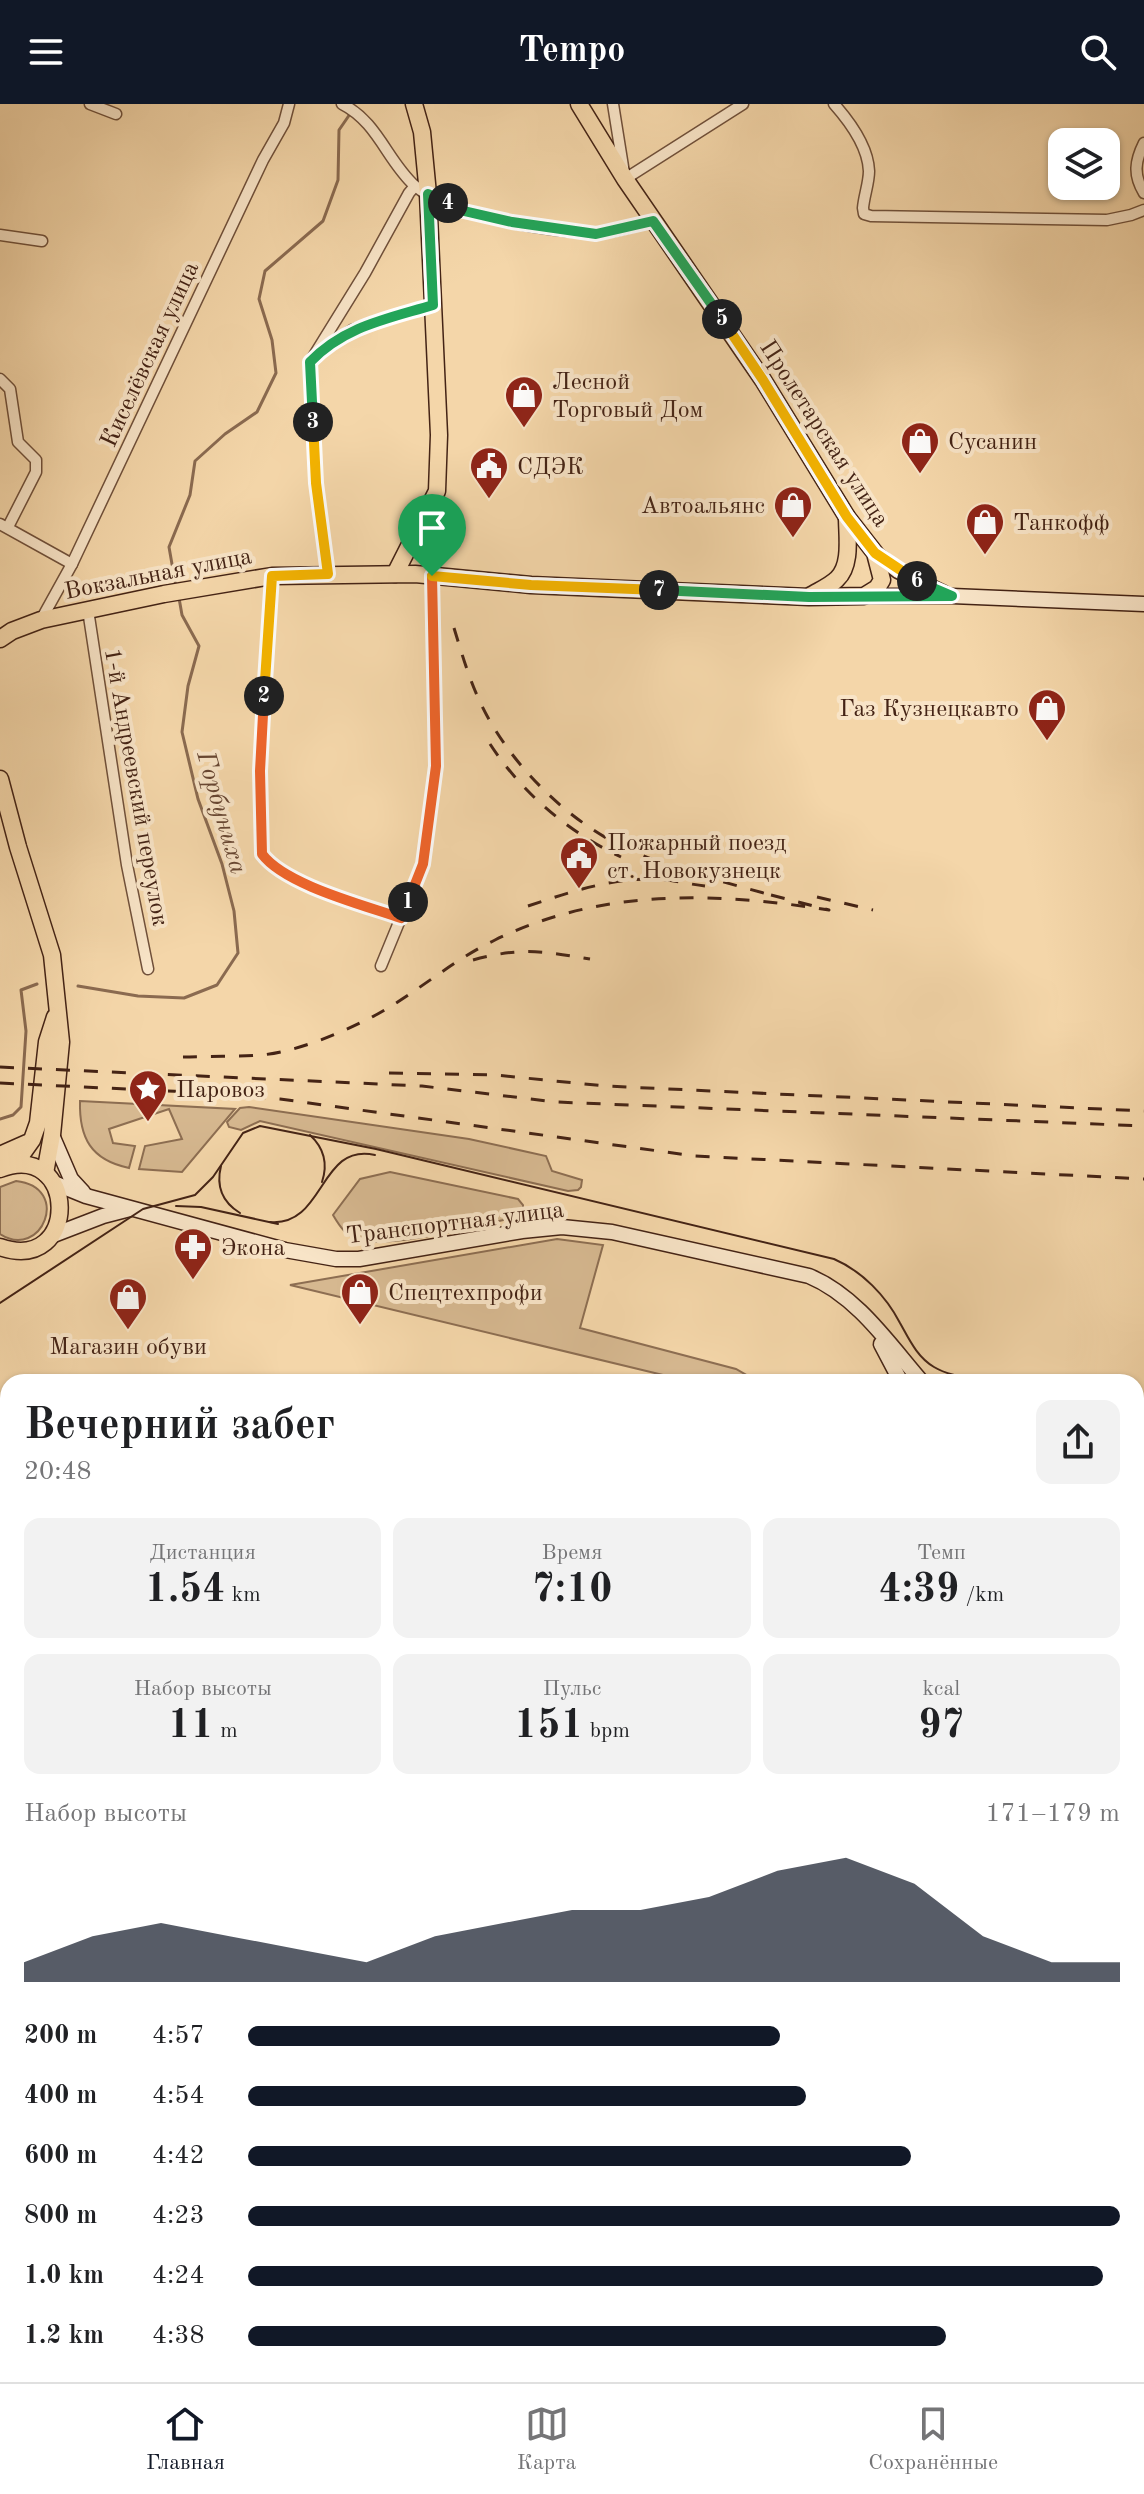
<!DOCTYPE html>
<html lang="ru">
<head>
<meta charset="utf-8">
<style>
  body { margin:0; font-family:"Old Standard TT",serif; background:#f2f2f2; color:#202124; height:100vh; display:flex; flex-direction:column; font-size:30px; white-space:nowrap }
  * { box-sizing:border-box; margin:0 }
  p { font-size:26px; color:#757577 }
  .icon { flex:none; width:44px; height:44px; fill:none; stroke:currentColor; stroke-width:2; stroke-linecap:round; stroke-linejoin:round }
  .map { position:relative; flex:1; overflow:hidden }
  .sheet { position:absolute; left:0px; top:1270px; width:1144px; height:1008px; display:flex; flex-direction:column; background:#fff; border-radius:24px 24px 0 0; box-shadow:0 2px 6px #0004 }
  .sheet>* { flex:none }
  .fabs { position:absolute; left:1048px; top:24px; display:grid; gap:16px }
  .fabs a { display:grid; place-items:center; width:72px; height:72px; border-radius:16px; background:#fff; box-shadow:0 2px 6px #0004; font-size:40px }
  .pin { position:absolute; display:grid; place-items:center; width:68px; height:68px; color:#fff; margin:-82px -34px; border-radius:50% 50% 50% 0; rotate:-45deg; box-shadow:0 0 8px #0007 }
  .pin .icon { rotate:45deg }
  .km { position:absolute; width:40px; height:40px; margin:-20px; border-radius:50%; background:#222; color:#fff; font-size:22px; line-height:40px; text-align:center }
  .round { display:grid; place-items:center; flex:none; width:84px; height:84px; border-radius:16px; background:#f2f2f2 }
  .summary { display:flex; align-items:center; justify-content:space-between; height:136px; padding:0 24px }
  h1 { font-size:44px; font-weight:600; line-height:60px }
  .figures { display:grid; grid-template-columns:repeat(3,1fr); gap:12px; height:136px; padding:8px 24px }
  .figures div { display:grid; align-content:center; border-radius:16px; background:#f2f2f2; text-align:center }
  .figures b { font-size:40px; font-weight:600 }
  .figures small { font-size:22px; font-weight:400 }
  .figures p { font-size:22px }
  .chart { height:224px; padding:16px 24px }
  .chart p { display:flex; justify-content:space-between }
  .chart svg { width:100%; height:144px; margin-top:8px; fill:#111827; opacity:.7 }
  ul { padding:0 24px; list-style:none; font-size:26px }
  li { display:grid; grid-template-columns:128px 96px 1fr; align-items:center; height:60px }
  li i { height:20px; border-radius:10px; background:#111827 }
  header { display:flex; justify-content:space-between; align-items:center; height:104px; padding:0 24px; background:#111827; color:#fff; font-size:36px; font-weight:600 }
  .tab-bar { display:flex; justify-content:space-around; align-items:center; height:112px; border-top:2px solid #e0e0e0; background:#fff; font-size:22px; color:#757577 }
  .tab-bar a { display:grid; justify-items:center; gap:4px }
  .tab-bar .on { color:#111827 }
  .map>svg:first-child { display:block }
  .green { fill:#d6b890; stroke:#8d6e52; stroke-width:2 }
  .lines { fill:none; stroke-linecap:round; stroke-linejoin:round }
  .stream { stroke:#8a6a50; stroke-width:3 }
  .street-casing { stroke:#70503a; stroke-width:13 }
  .secondary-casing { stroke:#442315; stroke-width:17 }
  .primary-casing { stroke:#442315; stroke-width:19 }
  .street { stroke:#f8e4c7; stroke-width:10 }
  .secondary { stroke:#f8e4c7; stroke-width:14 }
  .primary { stroke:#f4d6a9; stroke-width:16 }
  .tram { stroke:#442315; stroke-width:2 }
  .rail { stroke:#442315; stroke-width:3; stroke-dasharray:14 14; stroke-linecap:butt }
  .split-1-casing { stroke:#fff; stroke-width:16 }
  .split-2-casing { stroke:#fff; stroke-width:16 }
  .split-3-casing { stroke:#fff; stroke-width:16 }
  .split-4-casing { stroke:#fff; stroke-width:16 }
  .split-5-casing { stroke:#fff; stroke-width:16 }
  .split-6-casing { stroke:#fff; stroke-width:16 }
  .split-7-casing { stroke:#fff; stroke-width:16 }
  .split-8-casing { stroke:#fff; stroke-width:16 }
  .split-1 { stroke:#f0652b; stroke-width:10 }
  .split-2 { stroke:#f0652b; stroke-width:10 }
  .split-3 { stroke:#f5b400; stroke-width:10 }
  .split-4 { stroke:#22a559; stroke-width:10 }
  .split-5 { stroke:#22a559; stroke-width:10 }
  .split-6 { stroke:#f5b400; stroke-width:10 }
  .split-7 { stroke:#22a559; stroke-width:10 }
  .split-8 { stroke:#f5b400; stroke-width:10 }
  .labels { text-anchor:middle; stroke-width:8; stroke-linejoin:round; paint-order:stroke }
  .street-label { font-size:24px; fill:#442315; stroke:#f8e4c7 }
  .poi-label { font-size:24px; fill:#442315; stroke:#f8e4c7; text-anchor:start }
  .water-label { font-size:26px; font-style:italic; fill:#674632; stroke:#f8e4c7 }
</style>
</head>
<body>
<header><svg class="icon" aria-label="menu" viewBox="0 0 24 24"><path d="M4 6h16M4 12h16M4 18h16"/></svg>Tempo<svg class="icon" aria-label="search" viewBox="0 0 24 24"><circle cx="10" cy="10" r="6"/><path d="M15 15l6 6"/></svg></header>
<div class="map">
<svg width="1144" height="2278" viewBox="0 0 1144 2278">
  <rect width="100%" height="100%" fill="#f4d6a9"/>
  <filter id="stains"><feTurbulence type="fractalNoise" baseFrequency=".0025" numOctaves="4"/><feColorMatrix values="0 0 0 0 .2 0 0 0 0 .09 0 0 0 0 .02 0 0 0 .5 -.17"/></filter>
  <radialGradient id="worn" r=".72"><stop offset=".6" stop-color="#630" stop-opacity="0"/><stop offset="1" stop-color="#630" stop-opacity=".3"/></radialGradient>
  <g class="green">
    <path d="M80,997L235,1005L182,1068L139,1065L145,1042L182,1035L169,1005L109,1025L113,1039L135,1042L129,1064C91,1056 79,1034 80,997Z"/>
    <polygon points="249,1003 469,1035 546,1052 552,1067 582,1076 581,1083 578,1086 568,1087 260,1017 241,1026 229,1023 227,1018 240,1004"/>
    <path d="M390,1068L518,1095L523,1101V1108L517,1113C483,1120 390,1145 360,1136C346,1132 340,1123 333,1111L360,1075Z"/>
    <path d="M16,1077C72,1083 42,1157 0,1130V1083Z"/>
    <polygon points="557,1135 603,1141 580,1224 736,1265 748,1272 749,1278 692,1278 290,1181"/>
    <polygon points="1136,2245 1144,2247 1144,2278 967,2278 969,2270 1136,2270"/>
  </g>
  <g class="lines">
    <g class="stream">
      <polyline points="176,483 169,443 190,391 195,357 225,330 257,308 276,269 272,236 259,195 265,167 323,117 338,76 339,26 350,10"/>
      <polyline points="78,882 138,892 184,894 217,881 238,849 234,807 222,760 198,695 182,628 188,582 199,542 182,511 179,494"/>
      <polyline points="0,1015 13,1011 21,1003 26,927 21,886 37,880"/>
    </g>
    <defs>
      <g id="street">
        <polyline points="90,0 116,10"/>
        <path d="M342,0C378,18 387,57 415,82C451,112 546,127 593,129C612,130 635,121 653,117"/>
        <polyline points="613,0 625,75 743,0"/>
        <path d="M834,0C850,18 868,42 869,67C869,79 864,92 863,104L864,110L871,112L1107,116L1131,111L1144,106"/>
        <path d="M1144,39C1135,57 1133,71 1144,89"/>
        <polyline points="0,131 42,137"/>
        <polyline points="320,248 352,226 433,201"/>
        <polyline points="0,275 10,285 18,338 36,356 36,368 8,423"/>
        <polyline points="0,420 72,460"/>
        <polyline points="328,470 316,379 310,258 365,169 409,89 415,82"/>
        <path d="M272,472L260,667L262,750C284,781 365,801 401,814"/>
        <polyline points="88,506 127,761 148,865"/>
        <polyline points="41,516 72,460 263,56 284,19 289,0"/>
        <polyline points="381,862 423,760 436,662 432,472"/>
        <polyline points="0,1993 8,1995"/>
        <polyline points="202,2278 204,2270"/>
      </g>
      <g id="secondary">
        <polyline points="875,449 898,467 944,489"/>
        <polyline points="864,492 952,492 1144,500"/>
        <polyline points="52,1031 71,1075 83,1088"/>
        <path d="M54,1079L86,1092L285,1146L336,1155H359L522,1127L562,1123L612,1128L809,1172C857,1192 889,1240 922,1278"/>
        <polyline points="51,1132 103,1112 130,1105"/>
        <polyline points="881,1240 901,1278"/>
        <polyline points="1136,1336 1144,1339"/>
        <polyline points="1144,1347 1142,1351 1144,1357"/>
        <polyline points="1136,1404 1144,1369"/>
        <polyline points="0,1921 8,1924"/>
        <polyline points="0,1944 8,1946"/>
        <polyline points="1136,2203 1144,2205"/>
        <polyline points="1136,2225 1144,2227"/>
        <polyline points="924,2278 926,2270"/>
      </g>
      <g id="primary">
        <polyline points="395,470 437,387 439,331 428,90 422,28 414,0"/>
        <path d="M810,492C818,487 830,482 837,475C852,461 847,432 847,413"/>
        <polyline points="0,535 12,527 41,516 164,490 272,472 415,470 531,481 809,493 864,492 877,484 882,476 875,449 847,413 763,276 625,75 579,0"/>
        <polyline points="0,675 18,743 52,851 61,938 52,1031 45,1069"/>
        <polyline points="0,1051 27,1039"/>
        <polyline points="15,1060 32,1036 38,1019 47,938 55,913"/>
        <path d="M0,1065C78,1035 81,1171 0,1143"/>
      </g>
    </defs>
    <use href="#street" class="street-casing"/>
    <use href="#secondary" class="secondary-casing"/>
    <use href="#primary" class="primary-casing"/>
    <use href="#street" class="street"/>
    <use href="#secondary" class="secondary"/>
    <use href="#primary" class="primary"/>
    <g class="tram">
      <path d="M310,1031C324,1044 328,1060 322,1078"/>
      <path d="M221,1062C216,1082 222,1098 240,1109"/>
      <polyline points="176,1102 201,1103 278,1120"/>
      <path d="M270,1118C325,1123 319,1038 375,1051"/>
      <path d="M0,1199L143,1105L195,1091L213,1073L243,1029L260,1022L376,1045L834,1155C862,1167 886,1192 900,1219C909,1235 917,1253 934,1263C949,1272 970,1274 988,1278"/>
      <polyline points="1136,1304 1144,1299"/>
      <polyline points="1136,1318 1144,1319"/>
    </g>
    <g class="rail">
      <path d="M454,524C462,550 469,575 481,600C510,661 570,720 632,747C675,766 721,777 767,790"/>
      <path d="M490,640C522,689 568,728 621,753"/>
      <polyline points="817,793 873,806"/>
      <path d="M528,802C570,788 611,774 655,775C672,776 688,780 705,782"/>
      <path d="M473,856C521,843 542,847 590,855"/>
      <path d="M183,953C209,952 236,953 262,951C297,947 334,932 366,916C411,894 449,858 495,836C602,784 714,788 829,806L771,791"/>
      <polyline points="0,963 422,982 556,998 1144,1022"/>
      <polyline points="389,969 495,971 605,982 1144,1007"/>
      <polyline points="0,979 211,989 280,995 695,1052 1144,1075"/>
    </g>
  </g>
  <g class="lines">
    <defs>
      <polyline id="split-1" points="408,798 423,760 436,662 432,472"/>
      <path id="split-2" d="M264,592L260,667L262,750C285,781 364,801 401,814L408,798"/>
      <polyline id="split-3" points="264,592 272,472 328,470 316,379 313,318"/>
      <path id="split-4" d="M313,318L310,258C345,222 387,215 433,201L428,90L448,99"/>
      <polyline id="split-5" points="448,99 464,107 512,118 596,130 653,117 722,215"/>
      <polyline id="split-6" points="722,215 763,276 847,413 875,449 917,477"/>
      <polyline id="split-7" points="659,486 809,493 952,492 917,477"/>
      <polyline id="split-8" points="432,472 531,481 659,486"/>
    </defs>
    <use href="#split-1" class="split-1-casing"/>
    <use href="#split-2" class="split-2-casing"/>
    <use href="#split-3" class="split-3-casing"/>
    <use href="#split-4" class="split-4-casing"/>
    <use href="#split-5" class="split-5-casing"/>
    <use href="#split-6" class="split-6-casing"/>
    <use href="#split-7" class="split-7-casing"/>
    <use href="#split-8" class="split-8-casing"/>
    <use href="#split-1" class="split-1"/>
    <use href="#split-2" class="split-2"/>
    <use href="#split-3" class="split-3"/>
    <use href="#split-4" class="split-4"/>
    <use href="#split-5" class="split-5"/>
    <use href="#split-6" class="split-6"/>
    <use href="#split-7" class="split-7"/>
    <use href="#split-8" class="split-8"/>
  </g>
  <defs>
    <symbol id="shop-pin" viewBox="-11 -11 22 30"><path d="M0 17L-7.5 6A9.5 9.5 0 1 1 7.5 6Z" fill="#8f2418" stroke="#f8e4c7"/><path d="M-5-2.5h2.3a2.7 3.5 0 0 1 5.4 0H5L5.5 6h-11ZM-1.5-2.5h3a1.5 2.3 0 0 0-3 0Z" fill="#fff"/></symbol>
    <symbol id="civic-pin" viewBox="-11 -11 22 30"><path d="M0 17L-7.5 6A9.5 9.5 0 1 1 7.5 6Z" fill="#8f2418" stroke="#f8e4c7"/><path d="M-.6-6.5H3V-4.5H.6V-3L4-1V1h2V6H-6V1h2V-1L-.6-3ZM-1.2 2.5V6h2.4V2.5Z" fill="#fff"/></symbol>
    <symbol id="sight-pin" viewBox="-11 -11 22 30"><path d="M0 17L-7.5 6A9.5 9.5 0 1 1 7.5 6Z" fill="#8f2418" stroke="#f8e4c7"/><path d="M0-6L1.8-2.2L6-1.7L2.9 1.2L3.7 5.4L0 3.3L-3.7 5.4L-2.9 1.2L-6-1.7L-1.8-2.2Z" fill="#fff"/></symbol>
    <symbol id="pharmacy-pin" viewBox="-11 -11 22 30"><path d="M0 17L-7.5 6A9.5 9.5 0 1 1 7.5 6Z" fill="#8f2418" stroke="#f8e4c7"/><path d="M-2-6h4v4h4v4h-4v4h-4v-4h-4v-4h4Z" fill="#fff"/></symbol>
  </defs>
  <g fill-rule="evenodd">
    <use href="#shop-pin" x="502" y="269" width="44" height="60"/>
    <use href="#shop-pin" x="898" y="315" width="44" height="60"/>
    <use href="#civic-pin" x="467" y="340" width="44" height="60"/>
    <use href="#shop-pin" x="771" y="379" width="44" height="60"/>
    <use href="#shop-pin" x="963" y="396" width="44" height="60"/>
    <use href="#shop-pin" x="1025" y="582" width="44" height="60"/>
    <use href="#civic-pin" x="557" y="730" width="44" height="60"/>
    <use href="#sight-pin" x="126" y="963" width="44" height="60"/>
    <use href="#pharmacy-pin" x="171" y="1121" width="44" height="60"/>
    <use href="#shop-pin" x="338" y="1166" width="44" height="60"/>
    <use href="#shop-pin" x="106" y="1171" width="44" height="60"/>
  </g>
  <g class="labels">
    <g class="street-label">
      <text transform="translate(149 250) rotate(-65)" y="8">Киселёвская улица</text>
      <text transform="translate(825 329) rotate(57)" y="8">Пролетарская улица</text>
      <text transform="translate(158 469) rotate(-11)" y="8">Вокзальная улица</text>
      <text transform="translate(137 683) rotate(80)" y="8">1-й Андреевский переулок</text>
      <text transform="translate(455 1118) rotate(-7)" y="8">Транспортная улица</text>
    </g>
    <g class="poi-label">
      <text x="552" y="285">Лесной<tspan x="552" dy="28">Торговый Дом</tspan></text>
      <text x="948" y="345">Сусанин</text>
      <text x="517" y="370">СДЭК</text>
      <text x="765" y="409" text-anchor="end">Автоальянс</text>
      <text x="1013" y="426">Танкофф</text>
      <text x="1019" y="612" text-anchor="end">Газ Кузнецкавто</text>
      <text x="607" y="746">Пожарный поезд<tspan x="607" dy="28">ст. Новокузнецк</tspan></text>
      <text x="176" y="993">Паровоз</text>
      <text x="221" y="1151">Экона</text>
      <text x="388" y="1196">Спецтехпрофи</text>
      <text x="128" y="1250" text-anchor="middle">Магазин обуви</text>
    </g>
    <g class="water-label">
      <text transform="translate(223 708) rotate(74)" y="9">Горбуниха</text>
    </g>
  </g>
  <rect width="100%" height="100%" filter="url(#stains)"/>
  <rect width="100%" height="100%" fill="url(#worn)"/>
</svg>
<div class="fabs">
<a><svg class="icon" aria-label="layers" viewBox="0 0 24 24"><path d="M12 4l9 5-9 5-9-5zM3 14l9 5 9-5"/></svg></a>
</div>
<div class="pin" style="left:432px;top:472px;background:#1e9e55"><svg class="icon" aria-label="arrive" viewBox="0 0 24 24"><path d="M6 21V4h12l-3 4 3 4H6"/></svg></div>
<b class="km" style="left:408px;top:798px">1</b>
<b class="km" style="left:264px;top:592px">2</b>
<b class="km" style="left:313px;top:318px">3</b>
<b class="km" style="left:448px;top:99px">4</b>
<b class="km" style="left:722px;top:215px">5</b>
<b class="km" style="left:917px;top:477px">6</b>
<b class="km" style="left:659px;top:486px">7</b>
<section class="sheet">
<div class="summary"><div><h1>Вечерний забег</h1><p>20:48</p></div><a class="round"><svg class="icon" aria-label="share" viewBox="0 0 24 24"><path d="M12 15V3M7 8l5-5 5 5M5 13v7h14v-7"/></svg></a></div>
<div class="figures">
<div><p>Дистанция</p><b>1.54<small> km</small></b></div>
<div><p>Время</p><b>7:10</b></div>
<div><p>Темп</p><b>4:39<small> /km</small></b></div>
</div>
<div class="figures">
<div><p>Набор высоты</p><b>11<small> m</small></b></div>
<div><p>Пульс</p><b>151<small> bpm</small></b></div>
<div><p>kcal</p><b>97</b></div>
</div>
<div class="chart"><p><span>Набор высоты</span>171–179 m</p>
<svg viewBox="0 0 160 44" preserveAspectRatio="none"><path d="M0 44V38L10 30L20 26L30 30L40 34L50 38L60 30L70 26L80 22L90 22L100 18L110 10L120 6L130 14L140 30L150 38L160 38V44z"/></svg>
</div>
<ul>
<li><b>200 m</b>4:57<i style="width:61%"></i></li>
<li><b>400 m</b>4:54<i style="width:64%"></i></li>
<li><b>600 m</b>4:42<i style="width:76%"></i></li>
<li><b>800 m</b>4:23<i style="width:100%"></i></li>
<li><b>1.0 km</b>4:24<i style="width:98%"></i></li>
<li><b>1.2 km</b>4:38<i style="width:80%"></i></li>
</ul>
</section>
</div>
<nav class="tab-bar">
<a class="on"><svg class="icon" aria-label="home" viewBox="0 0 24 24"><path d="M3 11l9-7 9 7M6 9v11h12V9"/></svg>Главная</a>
<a><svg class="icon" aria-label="map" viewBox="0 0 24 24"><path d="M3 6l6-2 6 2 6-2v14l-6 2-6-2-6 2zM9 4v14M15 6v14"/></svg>Карта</a>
<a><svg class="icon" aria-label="saved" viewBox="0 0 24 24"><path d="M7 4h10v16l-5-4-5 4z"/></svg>Сохранённые</a>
</nav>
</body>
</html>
